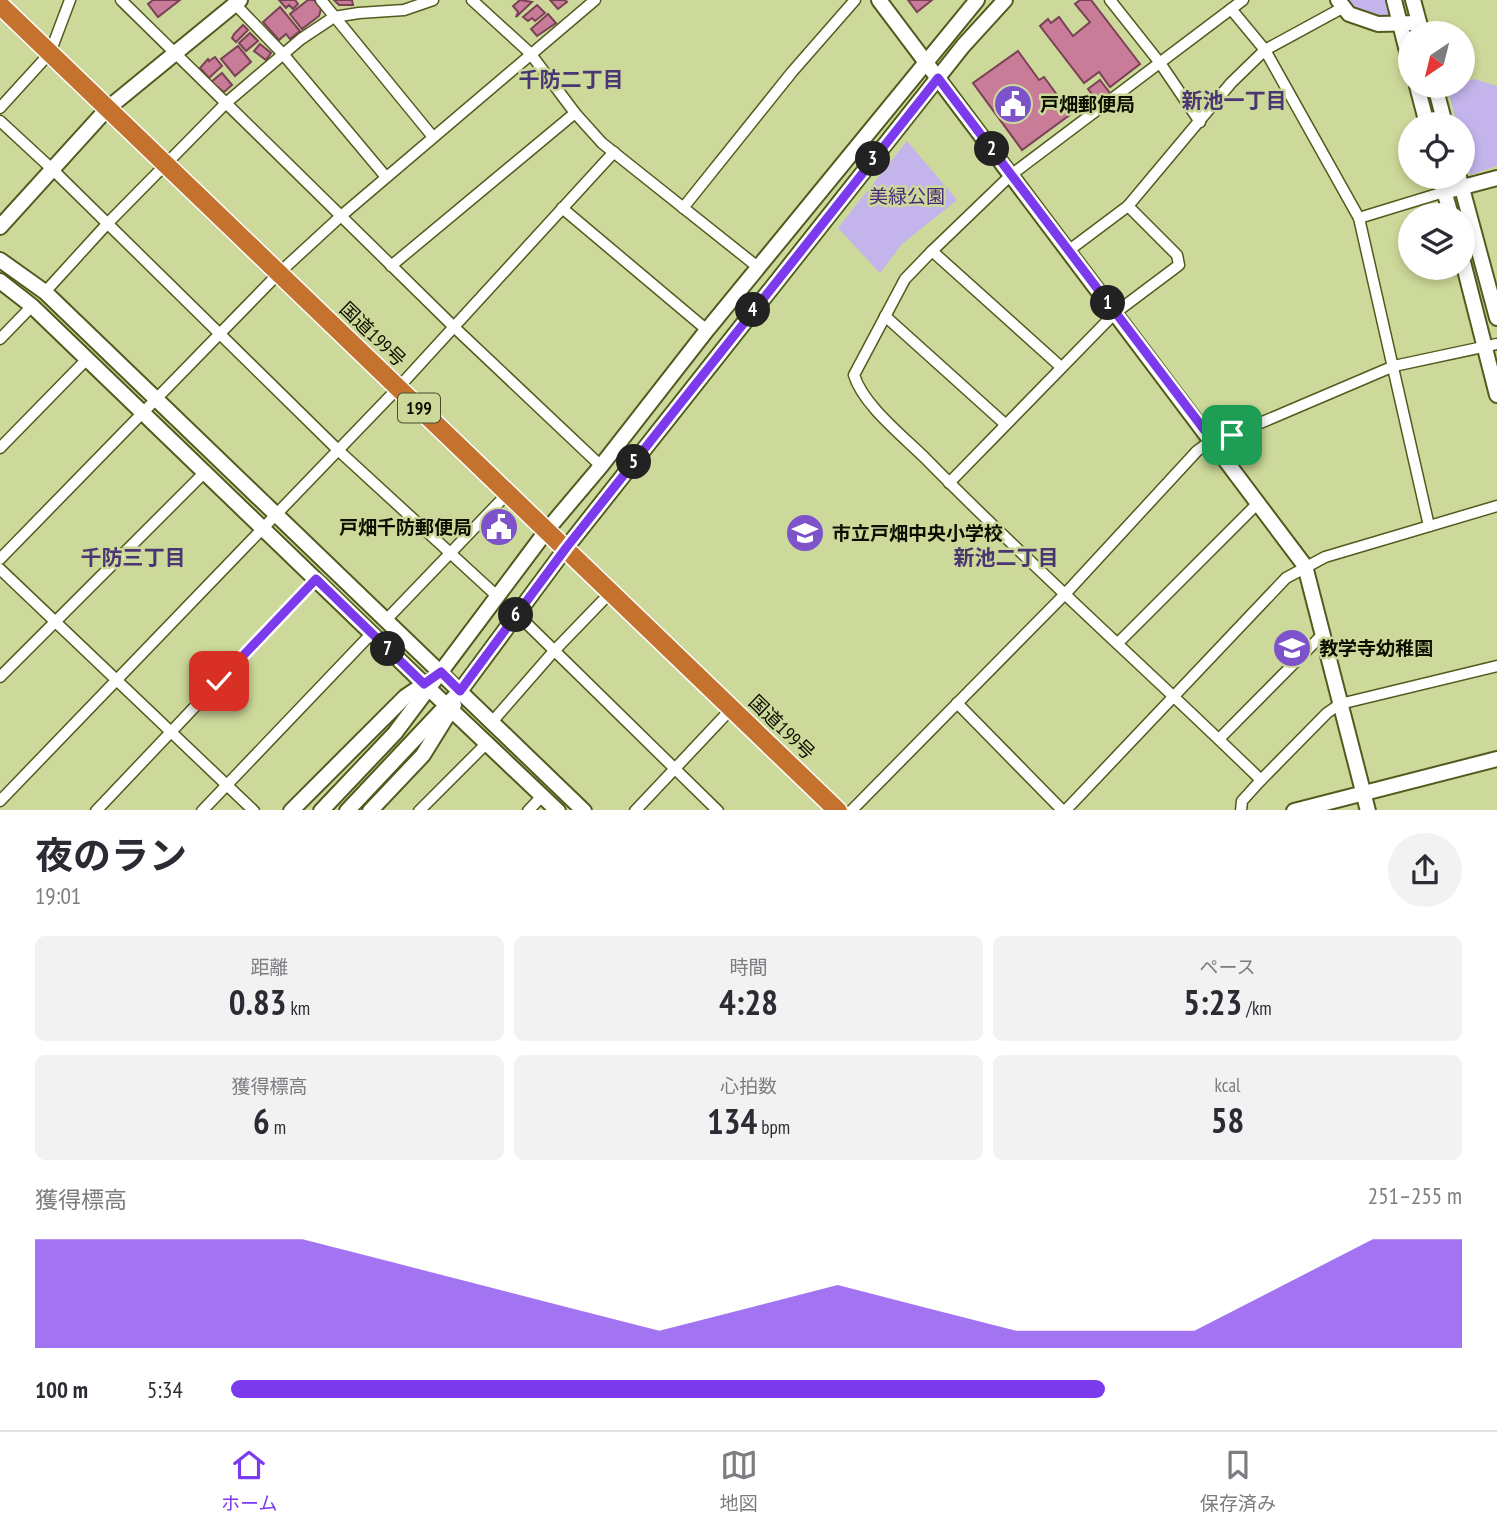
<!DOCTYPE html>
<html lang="ja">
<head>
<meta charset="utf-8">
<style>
  body { margin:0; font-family:"PT Sans Narrow","Noto Sans JP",sans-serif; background:#f2f2f3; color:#2b2b33; height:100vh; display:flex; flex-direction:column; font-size:26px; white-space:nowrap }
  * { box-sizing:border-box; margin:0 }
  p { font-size:23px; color:#7c7c81 }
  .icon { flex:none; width:38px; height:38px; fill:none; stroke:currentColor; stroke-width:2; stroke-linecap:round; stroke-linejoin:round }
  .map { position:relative; height:810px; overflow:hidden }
  .sheet { display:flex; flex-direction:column; background:#fff; flex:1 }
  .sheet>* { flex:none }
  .needle { width:46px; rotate:215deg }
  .controls { position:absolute; left:1398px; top:21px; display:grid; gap:14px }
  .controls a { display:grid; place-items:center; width:77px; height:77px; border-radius:50%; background:#fff; box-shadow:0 4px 10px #0003; font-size:35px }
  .pin { position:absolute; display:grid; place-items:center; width:60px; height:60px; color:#fff; margin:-30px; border-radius:14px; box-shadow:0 4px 10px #0006 }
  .km { position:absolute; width:35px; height:35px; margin:-18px; border-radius:50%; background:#222; color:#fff; font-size:19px; line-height:35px; text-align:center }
  .round { display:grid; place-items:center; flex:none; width:74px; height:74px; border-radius:37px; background:#f2f2f3 }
  .headline { display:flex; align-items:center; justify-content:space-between; height:119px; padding:0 35px }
  h1 { font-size:38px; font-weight:700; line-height:52px }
  .figures { display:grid; grid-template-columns:repeat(3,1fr); gap:10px; height:119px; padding:7px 35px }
  .figures div { display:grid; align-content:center; border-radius:10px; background:#f2f2f3; text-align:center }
  .figures b { font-size:35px; font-weight:700 }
  .figures small { font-size:19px; font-weight:400 }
  .figures p { font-size:19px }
  .chart { height:196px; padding:14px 35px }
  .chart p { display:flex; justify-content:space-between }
  .chart svg { width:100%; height:126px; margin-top:7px; fill:#7c3aed; opacity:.7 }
  ul { padding:0 35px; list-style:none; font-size:23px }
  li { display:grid; grid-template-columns:112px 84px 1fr; align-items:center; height:52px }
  li i { height:18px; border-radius:9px; background:#7c3aed }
  .dock { display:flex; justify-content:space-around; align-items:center; height:98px; border-top:2px solid #e1e1e2; background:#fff; font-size:19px; color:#7c7c81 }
  .dock a { display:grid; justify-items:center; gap:4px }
  .dock .current { color:#7c3aed }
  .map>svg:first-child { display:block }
  .green { fill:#c3b4eb }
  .building { fill:#c97c98; stroke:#7a4157; stroke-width:2 }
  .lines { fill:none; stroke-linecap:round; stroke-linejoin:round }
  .street-casing { stroke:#525a1e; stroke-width:13 }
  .secondary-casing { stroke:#525a1e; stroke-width:18 }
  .highway-casing { stroke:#fff; stroke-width:21 }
  .street { stroke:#fff; stroke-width:10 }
  .secondary { stroke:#fff; stroke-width:14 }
  .highway { stroke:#c4722e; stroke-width:18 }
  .route-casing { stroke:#fff; stroke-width:14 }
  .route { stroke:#7c3aed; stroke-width:9 }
  .labels { text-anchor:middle; stroke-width:5; stroke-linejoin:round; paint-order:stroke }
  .shield { fill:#cdd99a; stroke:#474c2e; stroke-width:2 }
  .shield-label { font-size:18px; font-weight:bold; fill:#0d1000 }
  .poi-label { font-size:19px; font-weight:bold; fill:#0d1000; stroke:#cdd99a; text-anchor:start }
  .park-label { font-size:19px; fill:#472979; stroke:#cdd99a }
  .street-label { font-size:19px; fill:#0d1000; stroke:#cdd99a }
  .neighbourhood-label { font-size:21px; font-weight:bold; fill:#4a3672; stroke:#cdd99a }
</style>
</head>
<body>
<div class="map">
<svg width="1497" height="811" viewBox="0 0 1497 811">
  <rect width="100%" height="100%" fill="#cdd99a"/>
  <g class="green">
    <path d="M1347,0H1386L1390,17C1374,17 1357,12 1347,0Z"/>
    <polygon points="1474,79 1497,86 1497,166 1470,175 1463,147 1463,124 1457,124 1447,86 1463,86 1463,82"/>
    <polygon points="907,141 957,200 902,244 880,273 838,228"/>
  </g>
  <g class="building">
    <polygon points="153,0 180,0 158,17 148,4"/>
    <polygon points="279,0 295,0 298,4 293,9 289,5 286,8"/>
    <polygon points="308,0 314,0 321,9 319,16 302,29 290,14"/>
    <polygon points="334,0 352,0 353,5 339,5"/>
    <polygon points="520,0 532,2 516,17 518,12 513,6"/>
    <polygon points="550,0 565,0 567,2 558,9"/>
    <polygon points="908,0 932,0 917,12"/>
    <polygon points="1080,0 1091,0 1140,64 1110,87 1099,72 1084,83 1040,26 1048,19 1051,23 1059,17 1073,36 1090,22 1075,4"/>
    <polygon points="537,5 545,13 535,21 532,18 528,21 523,17"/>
    <polygon points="280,7 300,31 290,39 286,34 279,40 263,22"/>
    <polygon points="548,14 556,23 537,36 531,29"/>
    <polygon points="243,25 248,30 236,42 232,38 234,34"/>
    <polygon points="250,33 258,41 246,51 239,43"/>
    <polygon points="260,44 271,53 266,60 254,51"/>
    <polygon points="238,46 251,62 235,76 221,59"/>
    <polygon points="1018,51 1039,80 1044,77 1071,114 1022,150 973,83"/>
    <polygon points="215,57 222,66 209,78 200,68 208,59 209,61"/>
    <polygon points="222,73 232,85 224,92 211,82"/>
    <polygon points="1100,80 1110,93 1098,102 1088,89"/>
  </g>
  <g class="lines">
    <defs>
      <g id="street">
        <polyline points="121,0 454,327 601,466"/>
        <polyline points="321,0 433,137"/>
        <polyline points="472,0 530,53 575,113 602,143 759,268"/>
        <polyline points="1110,0 1160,63 1200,122"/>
        <path d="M1243,0L1011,175L932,251L905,279L854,375C863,405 904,437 926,459C1034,569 1150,672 1261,780"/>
        <polyline points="235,4 283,54 386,177"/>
        <polyline points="1231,9 1265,50 1359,218 1429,526"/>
        <polyline points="0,108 50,53 70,0"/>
        <polyline points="0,121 52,169 338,450 497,596"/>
        <polyline points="562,208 707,330"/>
        <polyline points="683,208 792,72 855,0"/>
        <polyline points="1359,218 1444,192"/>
        <polyline points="932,251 1061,367"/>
        <polyline points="1068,251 1128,206 1231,83 1265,50 1344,7"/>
        <polyline points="391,266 575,113"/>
        <polyline points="45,292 107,224 226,103 301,39 334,17 359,13 404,10 433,0"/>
        <polyline points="885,316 1005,424"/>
        <polyline points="0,339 32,306"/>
        <polyline points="0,448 87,359"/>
        <polyline points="949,483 1115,313 1179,265 1177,255 1128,206"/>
        <polyline points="0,559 279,273 341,216 595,0"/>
        <polyline points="0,569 254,811"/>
        <polyline points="517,614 718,811"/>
        <polyline points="386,620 508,493"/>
        <polyline points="1118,643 1259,502"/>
        <polyline points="0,677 205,472"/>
        <polyline points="957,703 1063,811"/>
        <polyline points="492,722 554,651 611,592"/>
        <polyline points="1219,739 1323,634"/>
        <polyline points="0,801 398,388 614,152"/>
        <polyline points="96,811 316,579"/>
        <polyline points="202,811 372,633"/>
        <polyline points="419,811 487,743"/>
        <polyline points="528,811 543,795"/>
        <polyline points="635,811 732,708"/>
        <polyline points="851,811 1066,593 1197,451 1212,440 1232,435 1394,366 1497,344"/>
        <polyline points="1065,811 1286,578 1325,557 1497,506"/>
        <polyline points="1241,811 1242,801 1261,780 1327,713 1340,704 1497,666"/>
      </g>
      <g id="secondary">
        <polyline points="879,0 1305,566 1368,811"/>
        <polyline points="1338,0 1349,14 1378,24 1419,23"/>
        <polyline points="1394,0 1410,63"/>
        <polyline points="1413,0 1422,33"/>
        <polyline points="1417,86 1427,124"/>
        <polyline points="1435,86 1445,124"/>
        <polyline points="1440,177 1451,215"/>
        <polyline points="1459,177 1497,318"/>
        <polyline points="1444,192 1497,178"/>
        <polyline points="0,227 107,109 240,0"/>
        <polyline points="0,260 45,292 584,811"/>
        <polyline points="1463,262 1497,395"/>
        <polyline points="0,281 32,306 424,684 558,811"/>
        <polyline points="291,811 405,697 427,682"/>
        <polyline points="321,811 395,733 547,530 601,466 707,330 977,0"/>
        <polyline points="347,811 460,691 566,548 963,46 1005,0"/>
        <polyline points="370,811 423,755 454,705"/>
        <polyline points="1294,811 1497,759"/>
      </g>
      <polyline id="highway" points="0,5 838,811"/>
    </defs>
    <use href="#street" class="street-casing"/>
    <use href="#secondary" class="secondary-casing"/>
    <use href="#highway" class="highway-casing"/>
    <use href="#street" class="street"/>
    <use href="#secondary" class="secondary"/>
    <use href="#highway" class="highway"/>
  </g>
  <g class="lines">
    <defs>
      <polyline id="route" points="219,681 316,579 424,684 441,672 460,691 566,548 938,78 1212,440 1232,435"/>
    </defs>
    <use href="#route" class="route-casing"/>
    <use href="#route" class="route"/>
  </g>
  <defs>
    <symbol id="civic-disc" viewBox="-11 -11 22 22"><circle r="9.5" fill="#7e52cb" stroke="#cdd99a"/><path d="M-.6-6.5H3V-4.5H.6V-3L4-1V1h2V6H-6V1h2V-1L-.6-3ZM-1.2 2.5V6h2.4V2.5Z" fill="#fff"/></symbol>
    <symbol id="school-disc" viewBox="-11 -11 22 22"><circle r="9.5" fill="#7e52cb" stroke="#cdd99a"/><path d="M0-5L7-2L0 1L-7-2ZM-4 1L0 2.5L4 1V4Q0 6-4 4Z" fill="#fff"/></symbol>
  </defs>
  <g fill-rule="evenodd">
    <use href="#civic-disc" x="991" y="82" width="44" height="44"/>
    <use href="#civic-disc" x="477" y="505" width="44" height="44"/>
    <use href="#school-disc" x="783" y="511" width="44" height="44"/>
    <use href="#school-disc" x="1270" y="626" width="44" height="44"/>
  </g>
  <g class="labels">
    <rect class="shield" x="398" y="393.5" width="42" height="29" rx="5"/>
    <g class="shield-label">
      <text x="419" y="414">199</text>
    </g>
    <g class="poi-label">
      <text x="1040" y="111">戸畑郵便局</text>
      <text x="472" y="534" text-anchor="end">戸畑千防郵便局</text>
      <text x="832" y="540">市立戸畑中央小学校</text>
      <text x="1319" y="655">教学寺幼稚園</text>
    </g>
    <g class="park-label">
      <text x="907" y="203">美緑公園</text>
    </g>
    <g class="street-label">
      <text transform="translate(373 334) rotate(44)" y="7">国道199号</text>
      <text transform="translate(782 727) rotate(44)" y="7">国道199号</text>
    </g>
    <g class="neighbourhood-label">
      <text x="571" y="87">千防二丁目</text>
      <text x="1234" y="108">新池一丁目</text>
      <text x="133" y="565">千防三丁目</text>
      <text x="1006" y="565">新池二丁目</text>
    </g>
  </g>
</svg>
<div class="controls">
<a><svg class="needle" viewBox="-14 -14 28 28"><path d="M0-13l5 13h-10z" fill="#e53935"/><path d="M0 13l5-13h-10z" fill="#7c7c81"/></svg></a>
<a><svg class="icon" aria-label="locate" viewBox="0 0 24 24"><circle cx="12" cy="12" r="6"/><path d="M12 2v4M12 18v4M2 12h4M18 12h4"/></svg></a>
<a><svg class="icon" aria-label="layers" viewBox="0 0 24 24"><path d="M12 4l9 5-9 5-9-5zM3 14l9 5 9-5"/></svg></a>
</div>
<div class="pin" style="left:1232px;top:435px;background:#1e9e55"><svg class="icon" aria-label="arrive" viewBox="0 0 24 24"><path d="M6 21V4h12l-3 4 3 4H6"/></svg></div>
<div class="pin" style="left:219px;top:681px;background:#d93025"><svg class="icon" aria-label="check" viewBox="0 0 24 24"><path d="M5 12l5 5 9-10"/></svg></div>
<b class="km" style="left:1108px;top:303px">1</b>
<b class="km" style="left:992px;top:149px">2</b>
<b class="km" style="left:873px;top:159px">3</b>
<b class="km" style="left:753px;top:310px">4</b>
<b class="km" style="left:634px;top:462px">5</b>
<b class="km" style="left:516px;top:615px">6</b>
<b class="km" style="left:388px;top:649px">7</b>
</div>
<section class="sheet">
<div class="headline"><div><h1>夜のラン</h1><p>19:01</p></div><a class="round"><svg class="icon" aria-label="share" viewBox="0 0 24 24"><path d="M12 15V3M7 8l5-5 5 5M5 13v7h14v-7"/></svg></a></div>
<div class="figures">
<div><p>距離</p><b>0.83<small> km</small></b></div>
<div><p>時間</p><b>4:28</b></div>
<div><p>ペース</p><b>5:23<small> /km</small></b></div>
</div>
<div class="figures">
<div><p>獲得標高</p><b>6<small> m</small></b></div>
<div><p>心拍数</p><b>134<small> bpm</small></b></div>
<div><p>kcal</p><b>58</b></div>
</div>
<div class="chart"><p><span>獲得標高</span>251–255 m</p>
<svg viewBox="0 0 160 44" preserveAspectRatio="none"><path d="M0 44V6L10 6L20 6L30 6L40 14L50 22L60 30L70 38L80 30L90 22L100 30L110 38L120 38L130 38L140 22L150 6L160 6V44z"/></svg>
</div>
<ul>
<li><b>100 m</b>5:34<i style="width:71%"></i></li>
</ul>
</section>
<nav class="dock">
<a class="current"><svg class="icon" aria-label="home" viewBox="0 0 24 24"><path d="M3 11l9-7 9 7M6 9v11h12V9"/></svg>ホーム</a>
<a><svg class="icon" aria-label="map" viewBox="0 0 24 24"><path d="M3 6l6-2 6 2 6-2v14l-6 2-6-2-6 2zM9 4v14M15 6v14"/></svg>地図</a>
<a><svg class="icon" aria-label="saved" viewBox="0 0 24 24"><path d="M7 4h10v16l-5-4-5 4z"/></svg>保存済み</a>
</nav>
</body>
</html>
